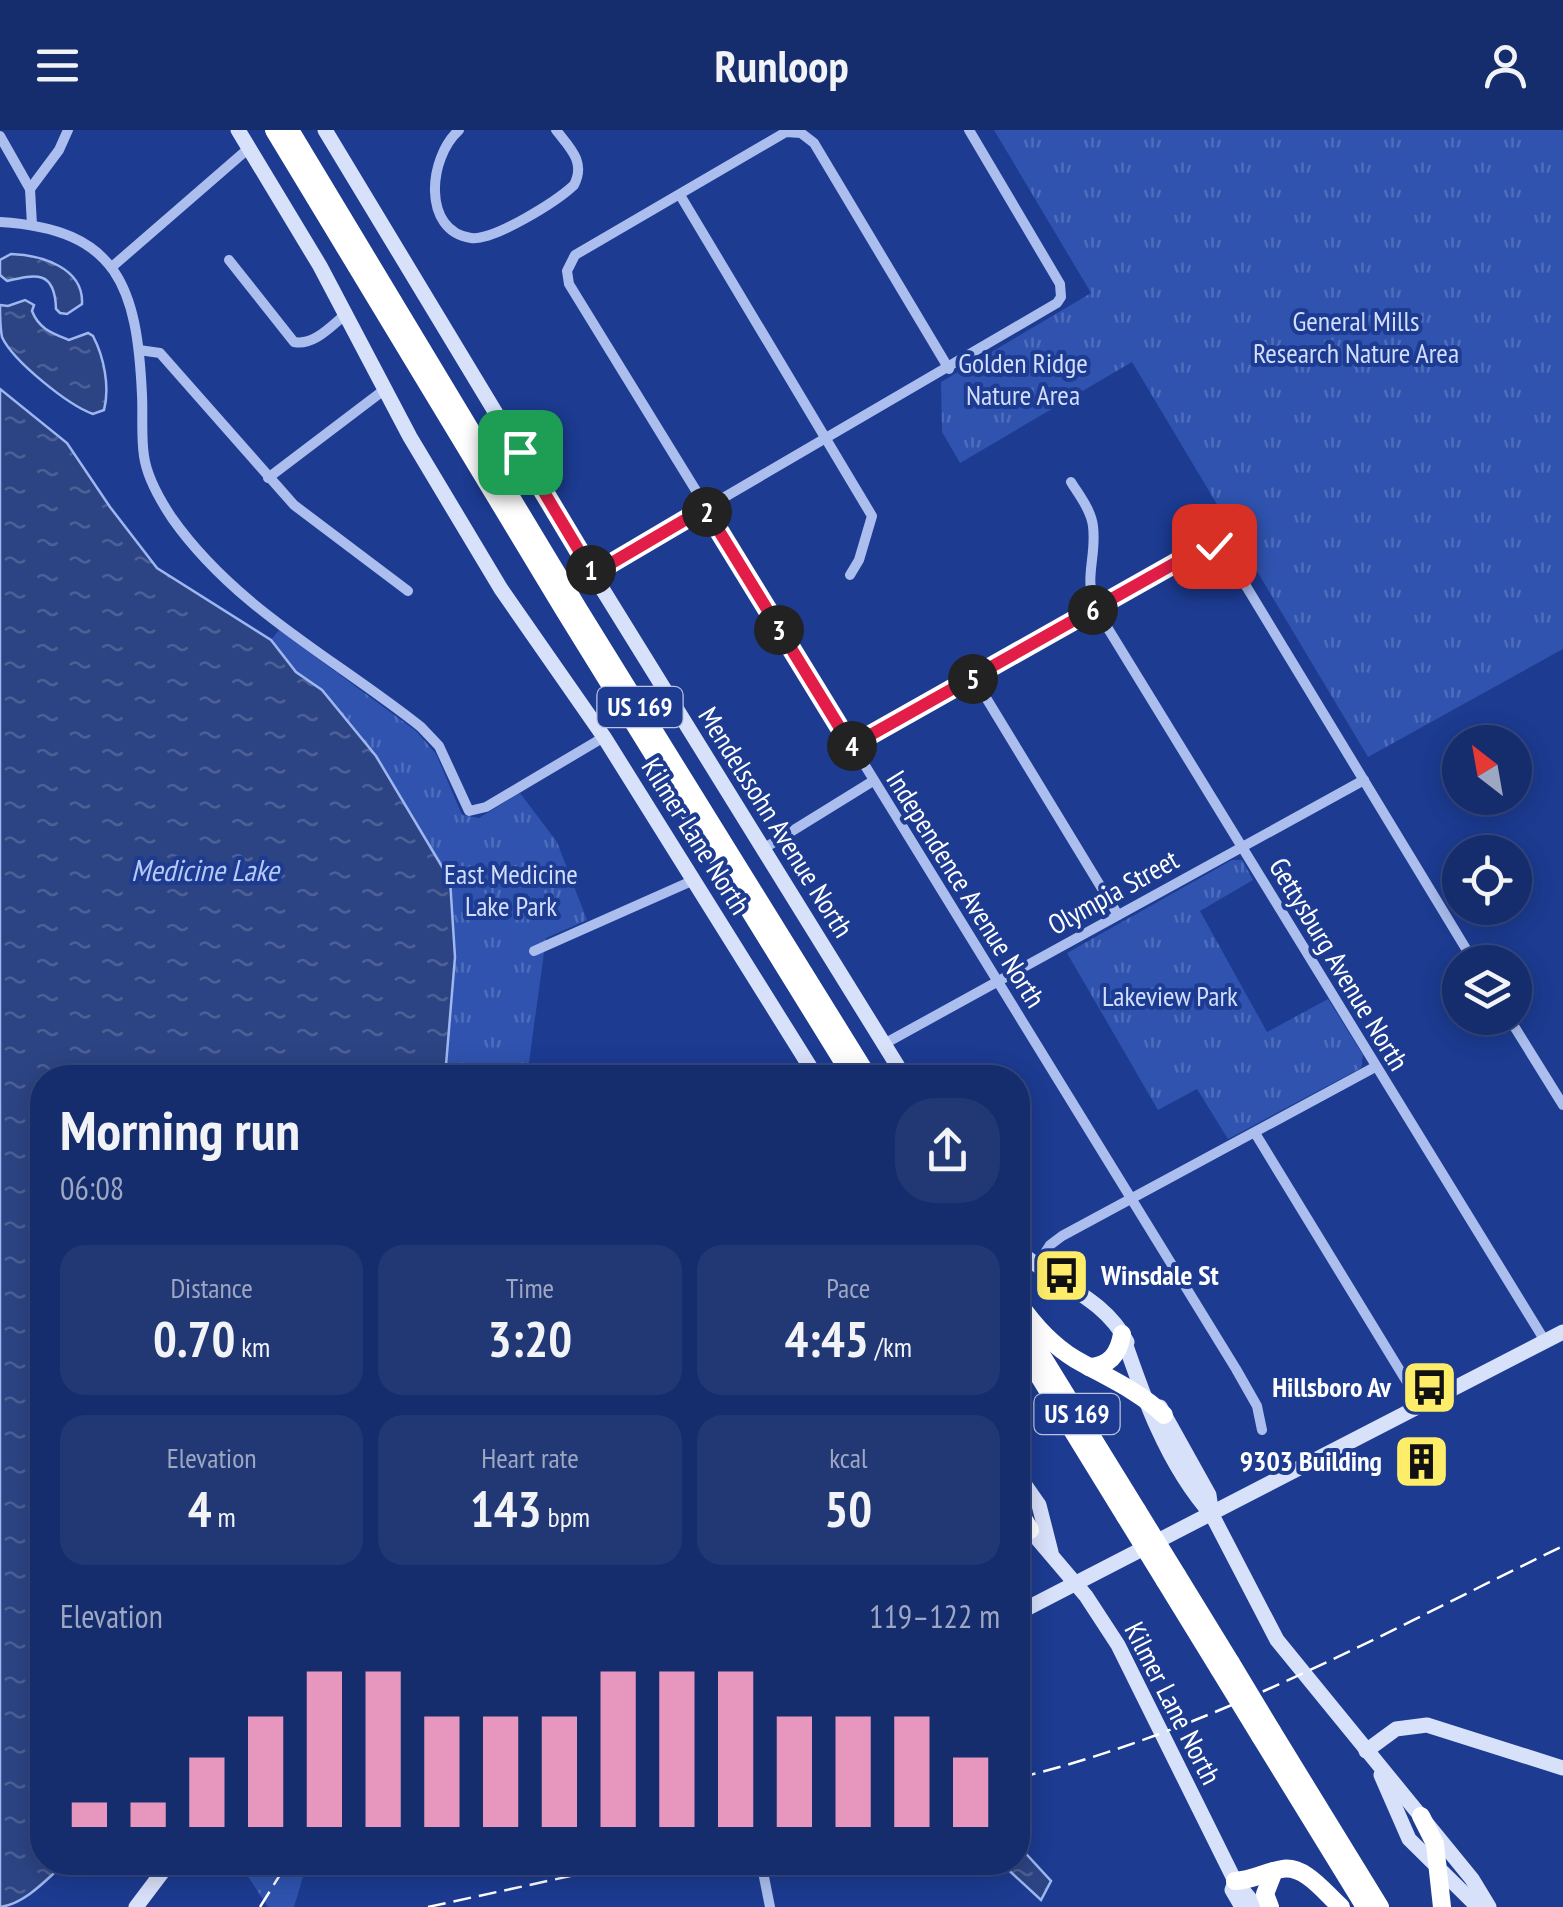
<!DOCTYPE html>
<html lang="en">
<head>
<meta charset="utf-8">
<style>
  body { margin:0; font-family:"PT Sans Narrow",sans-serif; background:#223875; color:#f1f3f6; height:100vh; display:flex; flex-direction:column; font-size:38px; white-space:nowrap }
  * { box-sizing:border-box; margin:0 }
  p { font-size:32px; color:#9da7c2 }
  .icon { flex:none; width:55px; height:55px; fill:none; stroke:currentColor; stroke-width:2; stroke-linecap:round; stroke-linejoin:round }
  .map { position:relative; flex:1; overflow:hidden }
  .sheet { position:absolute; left:30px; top:935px; width:1000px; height:810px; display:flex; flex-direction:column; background:#152c6d; border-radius:40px; box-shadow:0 5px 25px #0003,0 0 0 2px #344880 }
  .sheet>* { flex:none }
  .needle { width:65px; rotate:329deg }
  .fabs { position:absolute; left:1442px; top:595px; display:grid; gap:20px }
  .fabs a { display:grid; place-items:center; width:90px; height:90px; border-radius:50%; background:#152c6d; box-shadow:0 5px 25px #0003,0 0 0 2px #344880; font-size:50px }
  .pin { position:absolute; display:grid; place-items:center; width:85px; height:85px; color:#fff; margin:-42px; border-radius:20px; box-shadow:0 5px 15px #0006 }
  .km { position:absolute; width:50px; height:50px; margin:-25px; border-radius:50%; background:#222; color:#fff; font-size:28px; line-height:50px; text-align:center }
  .round { display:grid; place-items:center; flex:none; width:105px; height:105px; border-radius:40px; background:#223875 }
  .head { display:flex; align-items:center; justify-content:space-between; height:170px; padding:0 30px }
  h1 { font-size:55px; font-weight:700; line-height:75px }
  .figures { display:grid; grid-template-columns:repeat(3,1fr); gap:15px; height:170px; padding:10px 30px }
  .figures div { display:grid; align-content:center; border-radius:25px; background:#223875; text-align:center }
  .figures b { font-size:50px; font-weight:700 }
  .figures small { font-size:28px; font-weight:400 }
  .figures p { font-size:28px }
  .chart { height:280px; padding:20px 30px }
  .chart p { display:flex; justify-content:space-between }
  .chart svg { width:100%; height:180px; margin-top:10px; stroke:#e797bd; stroke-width:6 }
  header { display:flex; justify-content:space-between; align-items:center; height:130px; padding:0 30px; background:#152c6d; font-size:45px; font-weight:700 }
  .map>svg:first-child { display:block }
  .park { fill:url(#park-tufts) }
  .water { fill:url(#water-ripples); stroke:#9eb7f0; stroke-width:2.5 }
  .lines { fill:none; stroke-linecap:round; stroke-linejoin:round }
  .street { stroke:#abbeee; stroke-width:10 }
  .secondary { stroke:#d8e1fa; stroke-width:15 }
  .highway { stroke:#fff; stroke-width:18 }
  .rail { stroke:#fff; stroke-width:2.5; stroke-dasharray:18 8; stroke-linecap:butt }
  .highway-bridge { stroke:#fff; stroke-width:18 }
  .route-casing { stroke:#fff; stroke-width:20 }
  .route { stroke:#e11d48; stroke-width:12 }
  .labels { text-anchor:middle; stroke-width:8; stroke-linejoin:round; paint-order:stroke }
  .shield { fill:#1c3b91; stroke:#bbc4de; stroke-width:2.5 }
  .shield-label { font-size:25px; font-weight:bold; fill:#fff }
  .park-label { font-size:28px; fill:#d1ddfa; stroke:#1c3b91 }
  .street-label { font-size:28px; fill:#fff; stroke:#1c3b91 }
  .poi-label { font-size:28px; font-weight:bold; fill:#fff; stroke:#1c3b91; text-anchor:end }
  .water-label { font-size:30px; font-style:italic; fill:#b7c9f5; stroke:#1c3b91 }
</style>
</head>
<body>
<header><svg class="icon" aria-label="menu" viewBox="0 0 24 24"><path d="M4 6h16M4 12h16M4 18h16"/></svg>Runloop<svg class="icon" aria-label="person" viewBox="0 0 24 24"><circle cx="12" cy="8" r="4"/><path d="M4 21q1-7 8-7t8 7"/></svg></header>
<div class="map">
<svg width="1563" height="1777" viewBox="0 0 1563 1777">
  <defs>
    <pattern id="park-tufts" width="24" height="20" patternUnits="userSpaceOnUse" patternTransform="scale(2.5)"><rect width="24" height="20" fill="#2f53af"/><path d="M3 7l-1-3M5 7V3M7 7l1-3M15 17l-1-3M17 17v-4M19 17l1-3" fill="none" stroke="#4e6dbb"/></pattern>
    <pattern id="water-ripples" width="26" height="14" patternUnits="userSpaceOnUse" patternTransform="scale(2.5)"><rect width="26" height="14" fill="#2d4484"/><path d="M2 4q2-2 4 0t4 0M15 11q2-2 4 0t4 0" fill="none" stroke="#4c6096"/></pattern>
  </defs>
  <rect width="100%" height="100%" fill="#1c3b91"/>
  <g class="park">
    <polygon points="994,0 1563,0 1563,519 1368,627 1132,232 960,333 942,302 941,252 1091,163"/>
    <polygon points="279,500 416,601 436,624 462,685 479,688 520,663 557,712 587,790 546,808 527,947 445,947 455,827 450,750 376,626 322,560 296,542 271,510"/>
    <polygon points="1232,730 1242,730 1253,750 1200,781 1267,902 1328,869 1363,925 1361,938 1228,1009 1197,959 1158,980 1067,823"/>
    <polygon points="239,1733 307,1733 294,1777 268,1777"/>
  </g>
  <g class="water">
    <path d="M11,124C40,125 84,137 82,174L67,184L60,183L56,179C55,140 36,144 7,151L0,145V130Z"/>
    <path d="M25,170L34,175L32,181C39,199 52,203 69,210L88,203L93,206C104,227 110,257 104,280L93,284C68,275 13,231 2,207C0,197 0,186 0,175L8,176Z"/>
    <path d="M0,259L67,313L110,377L157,438L271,510L296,542L322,560L376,626L450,750L455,827L445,947L42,948V1732L65,1733C47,1749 25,1774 0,1777Z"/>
    <polygon points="1018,1715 1051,1751 1041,1770 1001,1733 1018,1732"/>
  </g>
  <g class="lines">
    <g class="street">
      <path d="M459,0C428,28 422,101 471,108C494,111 557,71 574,55C586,32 570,18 556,0"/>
      <polyline points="0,6 30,59 32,95"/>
      <polyline points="30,59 59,20 68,0"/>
      <polyline points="680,65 872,386 859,430 850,445"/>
      <path d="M0,92C119,99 137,158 142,265C143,285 141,307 144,326C147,348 160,370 172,388C236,479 336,529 421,597L439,616L469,681L486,677L604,607"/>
      <path d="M229,130L294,212C314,216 331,196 346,184"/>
      <polyline points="113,136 249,18"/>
      <polyline points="139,220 160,223 294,375 408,461"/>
      <polyline points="949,239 814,13 801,3 786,2 575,125 567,141 569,154 1236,1239 1257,1276 1262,1300"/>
      <polyline points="268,348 384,260"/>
      <path d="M1071,352C1079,365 1091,380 1093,396C1097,428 1083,446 1096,479L1545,1211"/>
      <polyline points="593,444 1057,173 1061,167 1060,154 969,0"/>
      <polyline points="974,548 1118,785"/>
      <polyline points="851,617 1202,419 1214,416 1226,423 1474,832"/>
      <polyline points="763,719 873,651"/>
      <polyline points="534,821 694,750"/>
      <polyline points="1509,888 1563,975"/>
      <polyline points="884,914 1364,650"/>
      <polyline points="1255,1003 1421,1275"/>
      <polyline points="1037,1135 1050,1115 1062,1106 1375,937"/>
      <polyline points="761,1732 770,1777"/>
    </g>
    <g class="secondary">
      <polyline points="238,0 320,136 410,307 501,459 604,607 817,948"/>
      <polyline points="325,0 593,444 905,948"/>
      <path d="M1018,1120C1053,1153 1103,1166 1127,1212"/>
      <path d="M1122,1204C1143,1266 1167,1335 1212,1385L1277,1510L1472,1749L1489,1777"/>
      <polyline points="1160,1277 1209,1365 1212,1385"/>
      <polyline points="1018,1345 1039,1375 1051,1422"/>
      <polyline points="1023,1392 1086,1466 1118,1515 1235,1751 1257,1777"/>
      <polyline points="1018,1483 1563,1202"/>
      <polyline points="1366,1621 1396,1599 1427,1595 1563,1638"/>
      <polyline points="1381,1645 1409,1709 1478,1777"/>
      <polyline points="1235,1751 1232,1760 1242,1777"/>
      <polyline points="136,1777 170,1732"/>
    </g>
    <g class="highway">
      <polyline points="274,0 564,480 853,948"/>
      <polyline points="290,0 579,480 869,948"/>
      <path d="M1018,1172C1033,1194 1052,1215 1075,1229C1106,1247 1138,1260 1164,1285"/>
      <polyline points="1018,1187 1137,1380"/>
      <polyline points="1018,1212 1125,1386"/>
      <path d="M1089,1237C1110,1236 1119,1223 1122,1204"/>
      <polyline points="1018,1380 1030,1400"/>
      <polyline points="1177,1445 1231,1533"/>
      <polyline points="1165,1451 1219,1539"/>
      <polyline points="1272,1601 1380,1777"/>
      <polyline points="1260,1606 1365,1777"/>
      <polyline points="1421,1686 1435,1714 1442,1777"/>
      <path d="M1235,1751C1253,1750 1265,1742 1282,1739C1305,1735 1325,1763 1341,1777"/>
      <polyline points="1270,1777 1265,1764 1274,1741"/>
    </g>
    <g class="rail">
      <path d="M1018,1648C1210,1601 1385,1502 1563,1416"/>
      <polyline points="260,1777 288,1732"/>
      <polyline points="428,1777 635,1732"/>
    </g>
    <g class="highway-bridge">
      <polyline points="1137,1380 1177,1445"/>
      <polyline points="1125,1386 1165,1451"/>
      <polyline points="1231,1533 1272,1601"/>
      <polyline points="1219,1539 1260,1606"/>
    </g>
  </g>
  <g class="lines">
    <defs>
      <polyline id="route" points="520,322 593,444 705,378 851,616 1202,418 1214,416"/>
    </defs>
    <use href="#route" class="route-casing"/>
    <use href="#route" class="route"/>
  </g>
  <defs>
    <symbol id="bus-square" viewBox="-11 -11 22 22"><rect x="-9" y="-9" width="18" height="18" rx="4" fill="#feed69" stroke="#1c3b91"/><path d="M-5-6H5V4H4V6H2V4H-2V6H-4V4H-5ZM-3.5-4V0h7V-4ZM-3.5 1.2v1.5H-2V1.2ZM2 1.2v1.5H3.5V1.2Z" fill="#111"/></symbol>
    <symbol id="building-square" viewBox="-11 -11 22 22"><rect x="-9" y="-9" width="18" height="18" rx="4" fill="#feed69" stroke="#1c3b91"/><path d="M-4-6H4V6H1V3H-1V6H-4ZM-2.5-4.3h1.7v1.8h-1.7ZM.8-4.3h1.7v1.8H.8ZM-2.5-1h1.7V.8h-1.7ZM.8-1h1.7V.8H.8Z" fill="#111"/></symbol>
  </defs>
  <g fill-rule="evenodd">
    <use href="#bus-square" x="1030" y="1114" width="63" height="63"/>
    <use href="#bus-square" x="1398" y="1226" width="63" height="63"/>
    <use href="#building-square" x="1390" y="1300" width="63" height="63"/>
  </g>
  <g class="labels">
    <g class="shield">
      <rect x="597.5" y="557" width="85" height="40" rx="8"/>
      <rect x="1034.5" y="1264" width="85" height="40" rx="8"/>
    </g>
    <g class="shield-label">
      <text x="640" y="586">US 169</text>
      <text x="1077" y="1293">US 169</text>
    </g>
    <g class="park-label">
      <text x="1356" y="201">General Mills<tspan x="1356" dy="32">Research Nature Area</tspan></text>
      <text x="1023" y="243">Golden Ridge<tspan x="1023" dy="32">Nature Area</tspan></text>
      <text x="511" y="754">East Medicine<tspan x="511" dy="32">Lake Park</tspan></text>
      <text x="1170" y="876">Lakeview Park</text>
    </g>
    <g class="street-label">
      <text transform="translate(776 692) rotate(58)" y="10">Mendelssohn Avenue North</text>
      <text transform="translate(696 706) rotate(58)" y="10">Kilmer Lane North</text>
      <text transform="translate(966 759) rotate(58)" y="10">Independence Avenue North</text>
      <text transform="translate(1113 762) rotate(-29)" y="10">Olympia Street</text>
      <text transform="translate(1339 834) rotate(59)" y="10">Gettysburg Avenue North</text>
      <text transform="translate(1173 1573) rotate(63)" y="10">Kilmer Lane North</text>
    </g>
    <g class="poi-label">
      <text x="1101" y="1155" text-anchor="start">Winsdale St</text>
      <text x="1391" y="1267">Hillsboro Av</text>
      <text x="1382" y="1341">9303 Building</text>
    </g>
    <g class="water-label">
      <text x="205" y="751">Medicine Lake</text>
    </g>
  </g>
</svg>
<div class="fabs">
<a><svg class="needle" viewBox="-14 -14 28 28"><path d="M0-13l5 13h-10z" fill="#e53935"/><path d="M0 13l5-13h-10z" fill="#9da7c2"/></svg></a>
<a><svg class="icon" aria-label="locate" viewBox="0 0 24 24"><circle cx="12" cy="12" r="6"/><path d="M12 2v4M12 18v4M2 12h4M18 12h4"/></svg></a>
<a><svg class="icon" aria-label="layers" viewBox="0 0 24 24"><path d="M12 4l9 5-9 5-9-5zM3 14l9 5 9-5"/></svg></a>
</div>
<div class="pin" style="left:520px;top:322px;background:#1e9e55"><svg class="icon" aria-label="arrive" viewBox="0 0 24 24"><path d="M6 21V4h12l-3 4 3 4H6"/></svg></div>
<div class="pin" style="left:1214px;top:416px;background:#d93025"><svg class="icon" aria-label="check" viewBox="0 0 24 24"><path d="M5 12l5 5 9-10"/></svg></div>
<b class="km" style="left:591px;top:440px">1</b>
<b class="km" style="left:707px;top:382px">2</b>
<b class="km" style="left:779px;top:500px">3</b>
<b class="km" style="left:852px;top:616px">4</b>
<b class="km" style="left:973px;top:549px">5</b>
<b class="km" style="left:1093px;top:480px">6</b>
<section class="sheet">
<div class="head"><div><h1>Morning run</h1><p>06:08</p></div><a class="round"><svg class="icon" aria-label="share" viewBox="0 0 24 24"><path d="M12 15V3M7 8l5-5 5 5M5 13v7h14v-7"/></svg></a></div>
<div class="figures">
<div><p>Distance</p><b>0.70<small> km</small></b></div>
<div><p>Time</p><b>3:20</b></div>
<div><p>Pace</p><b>4:45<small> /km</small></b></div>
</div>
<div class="figures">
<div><p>Elevation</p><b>4<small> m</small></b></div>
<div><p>Heart rate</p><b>143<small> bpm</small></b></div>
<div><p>kcal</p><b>50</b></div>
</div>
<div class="chart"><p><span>Elevation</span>119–122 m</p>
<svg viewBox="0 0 160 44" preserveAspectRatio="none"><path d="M5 44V38M15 44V38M25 44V27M35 44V17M45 44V6M55 44V6M65 44V17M75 44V17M85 44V17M95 44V6M105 44V6M115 44V6M125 44V17M135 44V17M145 44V17M155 44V27"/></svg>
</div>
</section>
</div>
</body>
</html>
